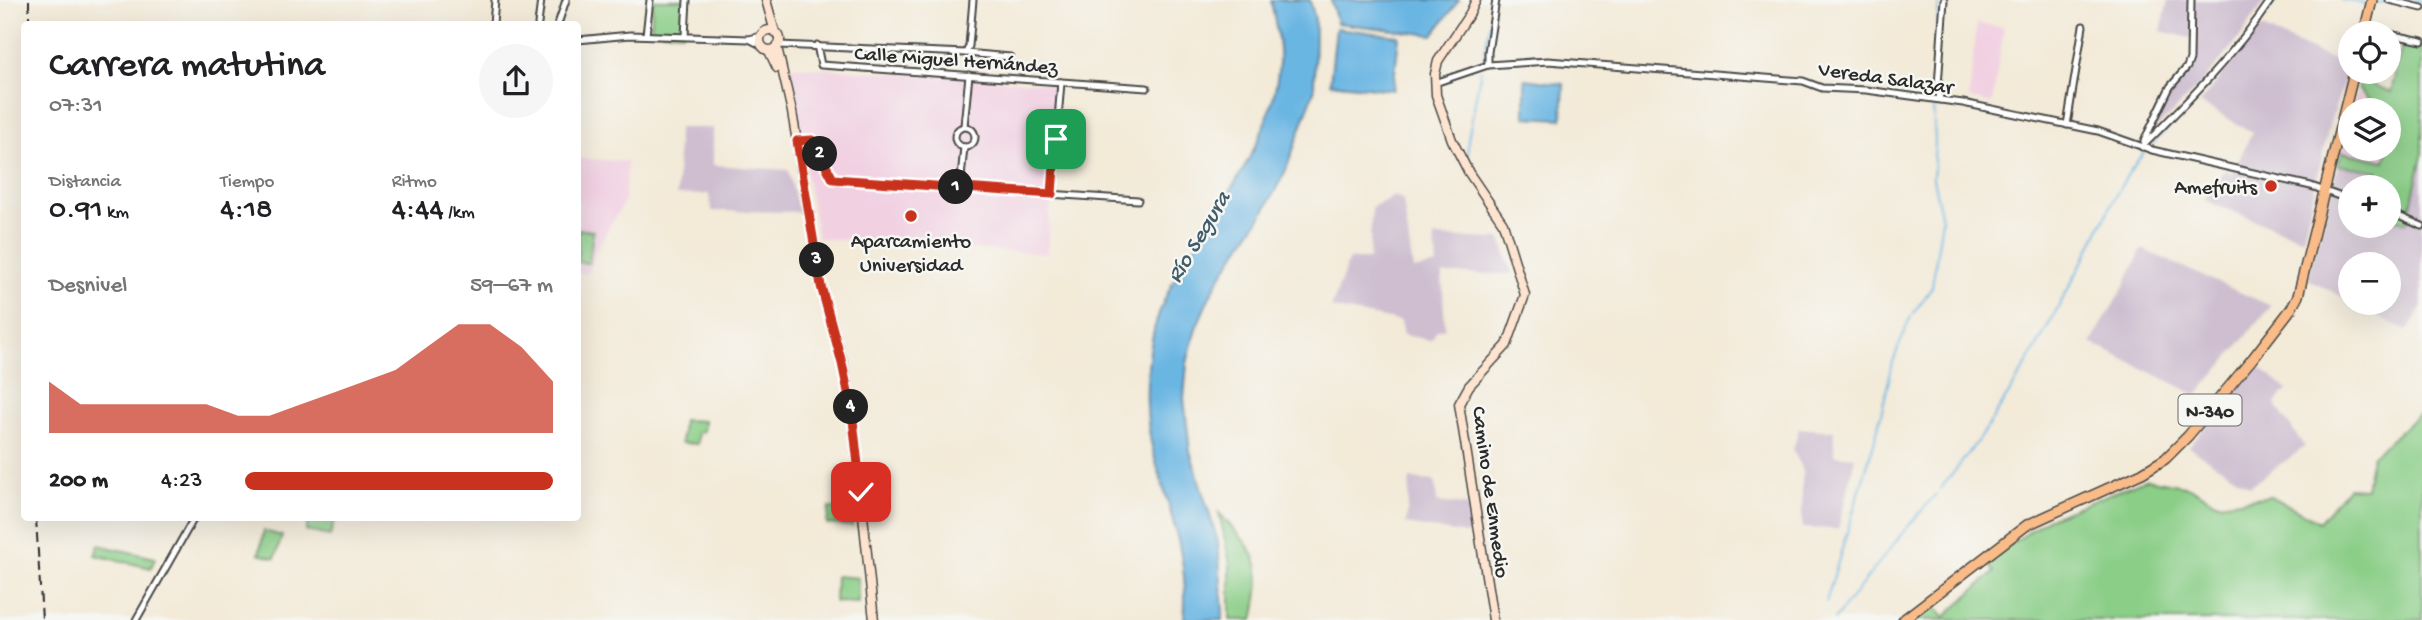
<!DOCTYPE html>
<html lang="es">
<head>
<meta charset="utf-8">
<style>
  body { margin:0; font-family:"Gochi Hand",sans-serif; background:#f6f6f6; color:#202124; height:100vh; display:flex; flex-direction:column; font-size:26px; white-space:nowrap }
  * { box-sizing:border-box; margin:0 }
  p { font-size:23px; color:#757577 }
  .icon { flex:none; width:38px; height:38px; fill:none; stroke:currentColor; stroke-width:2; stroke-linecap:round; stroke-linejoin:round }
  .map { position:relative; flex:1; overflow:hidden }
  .drawer { position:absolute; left:21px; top:21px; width:560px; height:500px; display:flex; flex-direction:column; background:#fff; border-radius:7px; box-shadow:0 7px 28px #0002 }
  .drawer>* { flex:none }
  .tools { position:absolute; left:2338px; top:21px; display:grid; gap:14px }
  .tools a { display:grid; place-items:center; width:63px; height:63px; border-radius:50%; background:#fff; box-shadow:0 7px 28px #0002; font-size:35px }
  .pin { position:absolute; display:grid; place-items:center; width:60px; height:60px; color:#fff; margin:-30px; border-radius:14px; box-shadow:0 4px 10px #0006 }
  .km { position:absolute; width:35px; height:35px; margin:-18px; border-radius:50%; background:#222; color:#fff; font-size:19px; line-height:35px; text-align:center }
  .round { display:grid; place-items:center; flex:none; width:74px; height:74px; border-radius:37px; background:#f6f6f6 }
  .overview { display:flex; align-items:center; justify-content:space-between; height:119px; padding:0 28px }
  h1 { font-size:38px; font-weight:600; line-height:52px }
  .metrics { display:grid; grid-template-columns:repeat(3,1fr); gap:10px; height:119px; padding:7px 28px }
  .metrics div { display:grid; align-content:center }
  .metrics b { font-size:30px; font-weight:600 }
  .metrics small { font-size:19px; font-weight:400 }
  .metrics p { font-size:19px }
  .chart { height:196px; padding:14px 28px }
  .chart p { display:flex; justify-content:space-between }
  .chart svg { width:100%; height:126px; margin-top:7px; fill:#c8321e; opacity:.7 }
  ul { padding:0 28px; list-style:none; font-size:23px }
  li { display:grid; grid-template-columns:112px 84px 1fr; align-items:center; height:52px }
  li i { height:18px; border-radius:9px; background:#c8321e }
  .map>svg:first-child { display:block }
  .built { fill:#f1d0e2 }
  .industrial { fill:#cebed0 }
  .green { fill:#8ace87; stroke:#5a7c59; stroke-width:2 }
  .water { fill:#6ab6e3; stroke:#4a7087; stroke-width:2 }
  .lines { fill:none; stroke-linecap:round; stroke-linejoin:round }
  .stream { stroke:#6ab6e3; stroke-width:2 }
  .minor-casing { stroke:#494845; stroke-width:9 }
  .secondary-casing { stroke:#494845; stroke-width:11 }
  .trunk-casing { stroke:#494845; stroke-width:12 }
  .minor { stroke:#fff; stroke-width:5 }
  .secondary { stroke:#fde4d0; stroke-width:8 }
  .trunk { stroke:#f9bc89; stroke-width:9 }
  .rail { stroke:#2b2b2b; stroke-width:2; stroke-dasharray:10 5; stroke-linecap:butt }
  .route-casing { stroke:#fff; stroke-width:14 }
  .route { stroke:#c8321e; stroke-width:9 }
  .poi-dot { fill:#c8321e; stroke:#f6f6f2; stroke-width:2.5 }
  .labels { text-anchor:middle; stroke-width:5; stroke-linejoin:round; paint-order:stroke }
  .shield { fill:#f6f6f2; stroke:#686867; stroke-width:2 }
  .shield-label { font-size:19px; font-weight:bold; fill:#2b2b2b }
  .street-label { font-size:21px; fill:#2b2b2b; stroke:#f6f6f2 }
  .poi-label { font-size:21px; fill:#2b2b2b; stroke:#f6f6f2; text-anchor:end }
  .water-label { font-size:23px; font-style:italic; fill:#415c6b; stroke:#f6f6f2 }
</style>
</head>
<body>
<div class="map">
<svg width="2422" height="620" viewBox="0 0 2422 620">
  <rect width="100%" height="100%" fill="#f6f6f2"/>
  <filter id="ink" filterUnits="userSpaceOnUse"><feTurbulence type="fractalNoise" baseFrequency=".0143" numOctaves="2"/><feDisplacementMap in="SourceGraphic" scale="14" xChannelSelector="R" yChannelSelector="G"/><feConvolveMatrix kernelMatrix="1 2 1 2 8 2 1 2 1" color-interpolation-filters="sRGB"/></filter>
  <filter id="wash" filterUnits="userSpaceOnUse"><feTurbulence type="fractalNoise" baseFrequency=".00686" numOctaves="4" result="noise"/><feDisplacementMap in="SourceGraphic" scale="28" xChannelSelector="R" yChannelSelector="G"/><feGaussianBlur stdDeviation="1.57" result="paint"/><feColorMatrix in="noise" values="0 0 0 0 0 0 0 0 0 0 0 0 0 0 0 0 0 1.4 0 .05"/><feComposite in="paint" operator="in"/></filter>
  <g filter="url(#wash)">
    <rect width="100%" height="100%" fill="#f3ead8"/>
    <g class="built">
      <polygon points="1977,24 2004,27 1992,104 1969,99"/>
      <polygon points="787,66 1059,84 1047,254 818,238"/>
      <polygon points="2357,92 2378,110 2352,110"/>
      <polygon points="2350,119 2350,149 2388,149 2385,161 2342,152"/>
      <polygon points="578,158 627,162 624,202 599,245 587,274 578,273"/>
    </g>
    <g class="industrial">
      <polygon points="2168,0 2266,0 2234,45 2197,88 2156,129 2154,127 2173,87 2192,65 2195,39 2161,31"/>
      <polygon points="2260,27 2349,67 2330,122 2303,239 2204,200 2225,169 2232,174 2252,132 2200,103"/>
      <polygon points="678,128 713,128 713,165 788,170 799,212 712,211 709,194 677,195"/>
      <polygon points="2422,156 2422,306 2407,331 2353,303 2389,303 2389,264 2350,264 2350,301 2308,279 2338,165 2380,171 2375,187 2350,187 2350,226 2389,226 2389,217 2407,222"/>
      <polygon points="1395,196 1403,200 1413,270 1437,265 1434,237 1501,239 1512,274 1442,274 1445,328 1437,330 1431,340 1403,335 1400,321 1331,308 1349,259 1369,259 1372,207"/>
      <polygon points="2142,249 2271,306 2197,395 2091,343 2123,288"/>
      <polygon points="2257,365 2287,390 2275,404 2305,447 2250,486 2188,447"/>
      <polygon points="1799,428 1834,431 1834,455 1855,457 1838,529 1802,528 1802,468 1793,450"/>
      <polygon points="1410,479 1435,481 1437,502 1471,506 1477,536 1406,524"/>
    </g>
    <g class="green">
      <polygon points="653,0 685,0 683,33 651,31"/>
      <polygon points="2403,41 2422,47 2422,156 2407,223 2389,217 2389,187 2375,187 2379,171 2338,165 2342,152 2385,161 2394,124 2389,118 2389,110 2380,110 2358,89 2361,80 2391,92"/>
      <polygon points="578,229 593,231 589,263 578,262"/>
      <polygon points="2422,412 2422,620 1912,620 1932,604 1945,617 1994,572 1987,562 2047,519 2147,479 2189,487 2218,503 2271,496 2319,522 2348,488 2366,489 2372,456"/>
      <polygon points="683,420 704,421 703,432 698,432 697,444 681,443"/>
      <polygon points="829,508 851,510 852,526 827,524"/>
      <path d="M1219,513C1258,555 1266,561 1253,620H1230V563Z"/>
      <polygon points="309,518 335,518 330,536 306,531"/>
      <polygon points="264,531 282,536 275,558 259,554"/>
      <polygon points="99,545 155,558 151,568 95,555"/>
      <polygon points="836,576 858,578 858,603 835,602"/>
    </g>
    <g class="water">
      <path d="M1271,0H1310L1315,19L1314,91L1286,170L1263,213L1220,277L1209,298L1196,328L1187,363L1184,398L1190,451L1218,542L1223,611V620H1184C1190,558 1169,512 1154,455C1144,419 1145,376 1152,339C1160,297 1182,266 1205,231C1239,178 1274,127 1279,63C1281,43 1274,20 1271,0Z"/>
      <polygon points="1331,0 1459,0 1433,35 1337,23"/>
      <polygon points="1336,28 1399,36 1393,90 1330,83"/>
      <polygon points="1525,79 1564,84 1562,119 1525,117"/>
    </g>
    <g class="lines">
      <g class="stream">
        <polyline points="2341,0 2366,4"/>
        <polyline points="2414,0 2422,1"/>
        <polyline points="2377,4 2390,3"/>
        <polyline points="1483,62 1493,4"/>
        <polyline points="1481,70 1468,139 1468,159 1507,217 1516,242"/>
        <polyline points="1932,95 1939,0"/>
        <path d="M2152,144C2197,100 2240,52 2276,0"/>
        <path d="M1940,489C2002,417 2045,332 2089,250C2107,216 2119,181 2144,153"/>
        <polyline points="1826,602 1876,436 1893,362 1909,320 1932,287 1942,219 1933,179 1935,140 1933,104"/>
        <polyline points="1834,620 1904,531 1936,494"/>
      </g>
    </g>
  </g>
  <g filter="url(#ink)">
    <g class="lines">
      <defs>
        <g id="minor">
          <polyline points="2389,0 2422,8"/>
          <polyline points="493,24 495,0"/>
          <polyline points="538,24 541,0"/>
          <polyline points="558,24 566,0"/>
          <polyline points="2365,26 2373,31 2387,33"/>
          <polyline points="2389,34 2422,41"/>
          <polyline points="646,35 650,0"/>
          <polyline points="685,36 687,0"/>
          <polyline points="749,39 761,45"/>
          <polyline points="578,40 630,35 749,39 761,36"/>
          <polyline points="779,45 966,53 969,46 973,0"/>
          <polyline points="817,45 821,65 1147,88"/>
          <polyline points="966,53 1010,57"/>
          <polyline points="1488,65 1488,52 1496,0"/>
          <polyline points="1435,83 1488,65 1548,61 1803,81 1822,88 1866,90 1963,103 2098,131 2152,150 2311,186 2350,200"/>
          <polyline points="1940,100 1938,86 1944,0"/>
          <polyline points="2067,125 2083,26"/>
          <polyline points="964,126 969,75"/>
          <circle cx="965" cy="137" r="10"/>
          <polyline points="797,141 812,140 833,179 838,180 1138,200"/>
          <polyline points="2144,141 2170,87 2187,67 2190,59 2191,0"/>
          <path d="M2142,147C2188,101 2235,54 2271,0"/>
          <polyline points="960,188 964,147"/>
          <polyline points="1052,194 1061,82"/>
          <polyline points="2389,212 2422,226"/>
          <polyline points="136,620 194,518"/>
        </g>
        <g id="secondary">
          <polyline points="766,0 775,32"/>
          <polyline points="1476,0 1470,13 1438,61 1435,74 1436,95 1452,140 1469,173 1503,223 1525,295 1507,345 1469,386 1459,404 1493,620"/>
          <circle cx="770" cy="40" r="10"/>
          <polyline points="777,47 792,112 821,286 843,363 852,411 874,620"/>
          <polyline points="765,49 769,51 777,68"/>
        </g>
        <g id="trunk">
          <polyline points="2364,33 2372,0"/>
          <polyline points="1903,620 2027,525 2142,473 2165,459 2188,436 2253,358 2291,309 2298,296 2354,72"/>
        </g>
      </defs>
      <use href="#minor" class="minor-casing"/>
      <use href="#secondary" class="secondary-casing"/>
      <use href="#trunk" class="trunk-casing"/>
      <use href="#minor" class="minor"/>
      <use href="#secondary" class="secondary"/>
      <use href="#trunk" class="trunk"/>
      <g class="rail">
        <polyline points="29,0 29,24"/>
        <polyline points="36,518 42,620"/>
      </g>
    </g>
  </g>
  <g class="lines" filter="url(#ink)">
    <defs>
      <polyline id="route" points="861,492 852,411 842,363 821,286 797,141 812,140 833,179 1052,194 1056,139"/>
    </defs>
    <use href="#route" class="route-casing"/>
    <use href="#route" class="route"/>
  </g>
  <g class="poi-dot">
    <circle cx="2271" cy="186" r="7"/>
    <circle cx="911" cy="216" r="7"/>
  </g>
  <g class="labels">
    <rect class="shield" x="2178.5" y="394.5" width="63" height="31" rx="5"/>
    <g class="shield-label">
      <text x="2210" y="417">N-340</text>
    </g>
    <g class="street-label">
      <text transform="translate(956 59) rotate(4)" y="7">Calle Miguel Hernández</text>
      <text transform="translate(1886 77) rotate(8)" y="7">Vereda Salazar</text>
      <text transform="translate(1492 492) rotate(82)" y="7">Camino de Enmedio</text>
    </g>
    <g class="poi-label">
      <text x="2257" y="193">Amefruits</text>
      <text x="911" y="247" text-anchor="middle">Aparcamiento<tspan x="911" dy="24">Universidad</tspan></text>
    </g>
    <g class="water-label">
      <text transform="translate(1197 236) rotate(-59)" y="8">Río Segura</text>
    </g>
  </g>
</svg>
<div class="tools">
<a><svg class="icon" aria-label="locate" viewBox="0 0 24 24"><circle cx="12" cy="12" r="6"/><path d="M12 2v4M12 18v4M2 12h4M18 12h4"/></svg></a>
<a><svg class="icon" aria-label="layers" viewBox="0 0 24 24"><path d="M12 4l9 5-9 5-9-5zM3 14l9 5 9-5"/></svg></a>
<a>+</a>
<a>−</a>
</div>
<div class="pin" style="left:1056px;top:139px;background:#1e9e55"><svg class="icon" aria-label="arrive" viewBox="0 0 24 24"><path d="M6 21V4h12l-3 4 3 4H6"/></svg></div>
<div class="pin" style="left:861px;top:492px;background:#d93025"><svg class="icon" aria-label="check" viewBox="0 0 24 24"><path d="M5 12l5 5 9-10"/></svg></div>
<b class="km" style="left:956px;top:187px">1</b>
<b class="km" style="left:820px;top:154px">2</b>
<b class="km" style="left:817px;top:260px">3</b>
<b class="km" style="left:851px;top:407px">4</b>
<section class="drawer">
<div class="overview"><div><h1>Carrera matutina</h1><p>07:31</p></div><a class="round"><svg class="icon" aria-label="share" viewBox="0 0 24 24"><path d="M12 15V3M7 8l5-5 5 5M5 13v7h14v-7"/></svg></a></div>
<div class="metrics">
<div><p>Distancia</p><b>0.91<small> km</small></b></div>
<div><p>Tiempo</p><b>4:18</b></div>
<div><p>Ritmo</p><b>4:44<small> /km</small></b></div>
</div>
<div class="chart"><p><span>Desnivel</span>59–67 m</p>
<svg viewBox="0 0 160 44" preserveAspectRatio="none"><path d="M0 44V26L10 34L20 34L30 34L40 34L50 34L60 38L70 38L80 34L90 30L100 26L110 22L120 14L130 6L140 6L150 14L160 26V44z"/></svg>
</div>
<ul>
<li><b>200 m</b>4:23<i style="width:100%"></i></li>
</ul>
</section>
</div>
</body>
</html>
